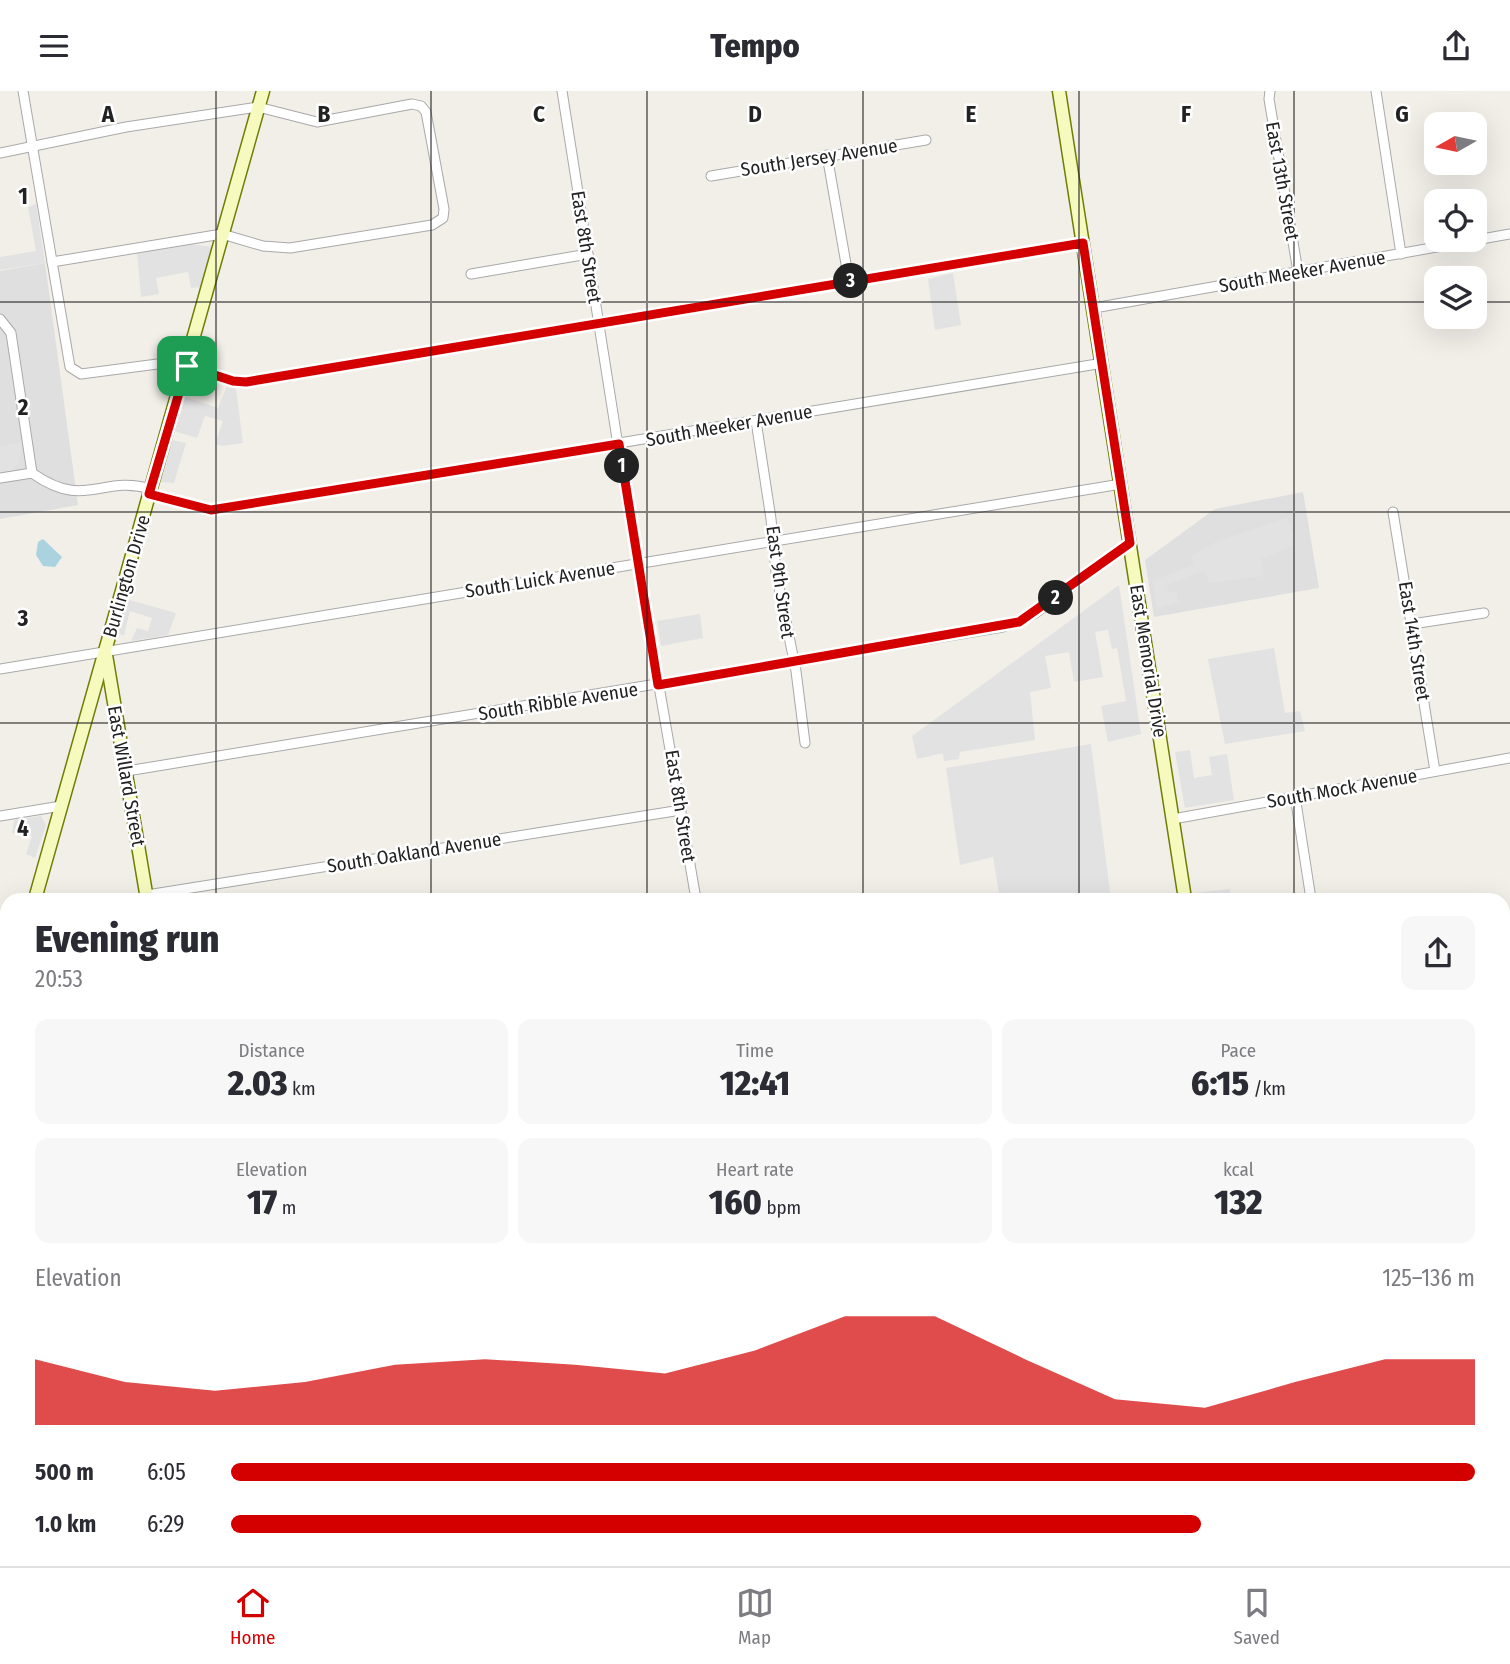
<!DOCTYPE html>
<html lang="en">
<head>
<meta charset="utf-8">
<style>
  body { margin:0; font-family:"Fira Sans Condensed",sans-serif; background:#f7f7f7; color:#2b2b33; height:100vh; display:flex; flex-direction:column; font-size:26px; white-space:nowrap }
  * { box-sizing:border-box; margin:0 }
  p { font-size:23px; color:#7c7c81 }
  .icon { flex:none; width:38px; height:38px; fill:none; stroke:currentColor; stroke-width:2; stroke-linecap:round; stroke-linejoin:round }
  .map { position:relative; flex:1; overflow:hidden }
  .details { position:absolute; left:0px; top:802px; width:1510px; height:674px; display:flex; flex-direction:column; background:#fff; border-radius:21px 21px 0 0; box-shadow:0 7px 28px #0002 }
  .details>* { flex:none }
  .needle { width:46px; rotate:261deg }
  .buttons { position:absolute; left:1424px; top:21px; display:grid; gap:14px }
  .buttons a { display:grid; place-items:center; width:63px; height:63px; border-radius:14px; background:#fff; box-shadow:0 7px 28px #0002; font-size:35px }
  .pin { position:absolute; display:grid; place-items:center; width:60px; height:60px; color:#fff; margin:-30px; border-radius:14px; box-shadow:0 4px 10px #0006 }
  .km { position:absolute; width:35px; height:35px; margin:-18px; border-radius:50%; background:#222; color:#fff; font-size:19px; line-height:35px; text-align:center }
  .round { display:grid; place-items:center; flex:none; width:74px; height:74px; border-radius:14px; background:#f7f7f7 }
  .head { display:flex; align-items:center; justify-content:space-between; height:119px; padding:0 35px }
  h1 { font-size:38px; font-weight:800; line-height:52px }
  .metrics { display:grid; grid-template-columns:repeat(3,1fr); gap:10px; height:119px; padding:7px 35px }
  .metrics div { display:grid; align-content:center; border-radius:14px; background:#f7f7f7; text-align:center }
  .metrics b { font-size:35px; font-weight:800 }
  .metrics small { font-size:19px; font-weight:400 }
  .metrics p { font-size:19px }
  .chart { height:196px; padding:14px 35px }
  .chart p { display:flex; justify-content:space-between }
  .chart svg { width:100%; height:126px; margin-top:7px; fill:#d40000; opacity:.7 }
  ul { padding:0 35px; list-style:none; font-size:23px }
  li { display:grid; grid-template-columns:112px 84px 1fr; align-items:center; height:52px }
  li i { height:18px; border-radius:9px; background:#d40000 }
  header { display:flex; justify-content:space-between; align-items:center; height:91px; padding:0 35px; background:#fff; font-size:32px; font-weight:800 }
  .menu { display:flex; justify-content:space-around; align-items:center; height:98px; border-top:2px solid #e1e1e2; background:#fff; font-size:19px; color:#7c7c81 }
  .menu a { display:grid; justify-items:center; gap:4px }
  .menu .selected { color:#d40000 }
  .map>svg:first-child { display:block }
  .residential { fill:#e0dfdf }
  .industrial { fill:#ebdbe8 }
  .parking { fill:#e2e2e2 }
  .water { fill:#aad3df }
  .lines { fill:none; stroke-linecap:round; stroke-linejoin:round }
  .street-casing { stroke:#a9a9a9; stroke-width:11 }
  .secondary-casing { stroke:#707d05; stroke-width:15 }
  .street { stroke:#fff; stroke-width:9 }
  .secondary { stroke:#f7fabf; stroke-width:12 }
  .route-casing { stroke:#fff; stroke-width:14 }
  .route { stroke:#d40000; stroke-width:9 }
  .grid { fill:none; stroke:#222; stroke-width:2; stroke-opacity:0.55 }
  .labels { text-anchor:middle; stroke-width:5; stroke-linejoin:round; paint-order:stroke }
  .street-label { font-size:19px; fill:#222; stroke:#fff }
  .grid-label { font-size:23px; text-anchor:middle; font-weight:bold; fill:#222; stroke:#fff; stroke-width:5; stroke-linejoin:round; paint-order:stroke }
</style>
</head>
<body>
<header><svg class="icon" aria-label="menu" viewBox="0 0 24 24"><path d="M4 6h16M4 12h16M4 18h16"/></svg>Tempo<svg class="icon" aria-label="share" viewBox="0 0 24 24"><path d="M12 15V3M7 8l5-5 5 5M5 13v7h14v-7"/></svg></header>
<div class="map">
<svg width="1510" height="1475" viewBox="0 0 1510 1475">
  <rect width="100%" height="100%" fill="#f2efe9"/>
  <g class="residential">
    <polygon points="45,172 78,414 0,428 0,180"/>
    <polygon points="1303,401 1319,497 1154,526 1145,469 1215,418"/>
  </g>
  <polygon class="industrial" points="384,1468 493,1468 494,1475 385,1475"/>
  <g class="parking">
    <polygon points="36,113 45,172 0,179 0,166 36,160 28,116"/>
    <polygon points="190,153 213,156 201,196 191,197 188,181 156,187 159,203 141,206 137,161"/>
    <polygon points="953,182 961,234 935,239 928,188"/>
    <polygon points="227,295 236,298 243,352 222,355 215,353 223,330 205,325 197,347 174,340 183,305 218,317"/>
    <polygon points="171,349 186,352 174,392 160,391"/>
    <polygon points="22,351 19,372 11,380 0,381 0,355"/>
    <polygon points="1287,427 1296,453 1261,468 1264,485 1209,492 1204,479 1167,494 1168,501 1177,501 1178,511 1157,517 1153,490 1194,473 1191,465 1216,451"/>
    <polygon points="1119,494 1141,643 1108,651 1101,615 1126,610 1117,557 1112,558 1108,539 1095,541 1103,586 1074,591 1069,561 1045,565 1051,597 1030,601 1035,649 960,661 959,668 944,670 943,662 917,668 912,645"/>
    <polygon points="126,508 176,522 168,544 131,550 137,537 148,540 152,527 130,520 124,545 116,541"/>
    <polygon points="700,523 703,547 661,555 657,530"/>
    <polygon points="1274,557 1285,622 1300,620 1305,640 1225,653 1208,568"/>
    <polygon points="1091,653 1111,808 1000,808 993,766 960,774 946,677"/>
    <polygon points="1190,659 1194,687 1212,684 1209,666 1227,663 1234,709 1185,717 1175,661"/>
    <polygon points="41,725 46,734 35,767 26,763 32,745 12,742 14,729"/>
    <polygon points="1230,798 1232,808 1197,808 1196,802"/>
    <polygon points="1126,1468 1155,1468 1162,1475 1127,1475"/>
  </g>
  <polygon class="water" points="43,448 62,466 55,476 43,475 36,464 38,451"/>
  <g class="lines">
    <defs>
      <g id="street">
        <polyline points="23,0 70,276 81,283 188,269"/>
        <polyline points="562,0 627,411 696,808"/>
        <polyline points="1270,0 1269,8 1298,181"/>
        <polyline points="1376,0 1401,163"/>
        <polyline points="0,62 126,36 258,16 317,31 412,13 421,15 426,21 444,118 443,127 432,134 290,157 263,155 222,143 52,171"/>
        <polyline points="827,64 849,190"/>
        <polyline points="711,85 926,49"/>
        <polyline points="471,183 588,163"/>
        <polyline points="1094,217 1510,143"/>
        <polyline points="0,228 11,242 32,382"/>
        <polyline points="187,275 233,290 246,291 1083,152"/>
        <polyline points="756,330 771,428 776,481 796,580 805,652"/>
        <path d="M0,387L32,382C86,420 101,383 151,398"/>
        <polyline points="149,403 205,419 220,418 1103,272"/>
        <polyline points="1393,421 1435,680"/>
        <polyline points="1412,533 1484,522"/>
        <polyline points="0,578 1121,393"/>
        <polyline points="127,680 1003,536 1034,523 1131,452"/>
        <polyline points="1295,705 1311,808"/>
        <polyline points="0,725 61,715"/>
        <polyline points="1173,728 1510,667"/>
        <polyline points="147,804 681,719"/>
        <polyline points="1503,865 1510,906"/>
        <polyline points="1503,942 1510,941"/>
        <polyline points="1503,1065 1510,1064"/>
        <polyline points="0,1186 7,1186"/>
        <polyline points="0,1319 7,1318"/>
        <polyline points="87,1468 88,1475"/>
        <polyline points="375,1468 376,1475"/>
        <polyline points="618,1468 619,1475"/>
        <polyline points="739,1468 740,1475"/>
      </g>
      <g id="secondary">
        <polyline points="1059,0 1185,808"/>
        <polyline points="106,564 147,808"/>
        <polyline points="35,808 263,0"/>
        <polyline points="0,930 7,906"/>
        <polyline points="1503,1190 1510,1189"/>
        <polyline points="0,1445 7,1444"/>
        <polyline points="252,1468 253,1475"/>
        <polyline points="1289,1468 1290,1475"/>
      </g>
    </defs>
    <use href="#street" class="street-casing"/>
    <use href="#secondary" class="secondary-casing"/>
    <use href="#street" class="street"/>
    <use href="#secondary" class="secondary"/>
  </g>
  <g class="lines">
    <defs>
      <polygon id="route" points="1083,152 1130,452 1019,531 658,594 619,353 211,419 149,403 187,275 233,290 246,291"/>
    </defs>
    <use href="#route" class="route-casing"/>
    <use href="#route" class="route"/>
  </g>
  <path class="grid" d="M216,0V808M431,0V808M647,0V808M863,0V808M1079,0V808M1294,0V808M0,211H1437M1475,211H1510M0,421H1510M0,632H1510M0,843H7M1503,843H1510M0,1054H7M1503,1054H1510M0,1264H7M1503,1264H1510M216,1468V1475M431,1468V1475M647,1468V1475M863,1468V1475M1079,1468V1475M1294,1468V1475"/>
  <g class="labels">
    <g class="street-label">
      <text transform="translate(819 66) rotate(-9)" y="7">South Jersey Avenue</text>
      <text transform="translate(1283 90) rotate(80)" y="7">East 13th Street</text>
      <text transform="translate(587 156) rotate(81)" y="7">East 8th Street</text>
      <text transform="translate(1302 180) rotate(-10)" y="7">South Meeker Avenue</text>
      <text transform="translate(729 334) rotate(-10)" y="7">South Meeker Avenue</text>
      <text transform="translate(126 485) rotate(-74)" y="7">Burlington Drive</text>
      <text transform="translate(540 488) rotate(-9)" y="7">South Luick Avenue</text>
      <text transform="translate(781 491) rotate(82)" y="7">East 9th Street</text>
      <text transform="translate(1415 550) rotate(81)" y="7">East 14th Street</text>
      <text transform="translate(1149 570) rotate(81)" y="7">East Memorial Drive</text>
      <text transform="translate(558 610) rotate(-9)" y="7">South Ribble Avenue</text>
      <text transform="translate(127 685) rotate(80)" y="7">East Willard Street</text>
      <text transform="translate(1342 697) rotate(-10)" y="7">South Mock Avenue</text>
      <text transform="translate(681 715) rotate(81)" y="7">East 8th Street</text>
      <text transform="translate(414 761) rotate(-9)" y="7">South Oakland Avenue</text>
    </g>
  </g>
  <g class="grid-label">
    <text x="108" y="31">A</text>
    <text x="324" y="31">B</text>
    <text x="539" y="31">C</text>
    <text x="755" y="31">D</text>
    <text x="971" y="31">E</text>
    <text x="1186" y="31">F</text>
    <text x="1402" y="31">G</text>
    <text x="23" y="113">1</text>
    <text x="23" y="324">2</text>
    <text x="23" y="535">3</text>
    <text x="23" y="745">4</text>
  </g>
</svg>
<div class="buttons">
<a><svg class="needle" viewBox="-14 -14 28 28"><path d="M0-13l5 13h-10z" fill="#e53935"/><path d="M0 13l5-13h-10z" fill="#7c7c81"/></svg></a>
<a><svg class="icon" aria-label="locate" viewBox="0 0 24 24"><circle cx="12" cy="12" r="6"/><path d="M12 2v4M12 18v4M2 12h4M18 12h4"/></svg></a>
<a><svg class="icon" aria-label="layers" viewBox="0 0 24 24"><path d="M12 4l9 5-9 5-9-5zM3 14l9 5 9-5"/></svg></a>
</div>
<div class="pin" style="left:187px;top:275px;background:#1e9e55"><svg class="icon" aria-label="arrive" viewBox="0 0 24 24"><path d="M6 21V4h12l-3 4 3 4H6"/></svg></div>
<b class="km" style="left:622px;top:375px">1</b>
<b class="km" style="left:1056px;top:507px">2</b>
<b class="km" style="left:851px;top:190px">3</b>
<section class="details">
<div class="head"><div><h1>Evening run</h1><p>20:53</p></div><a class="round"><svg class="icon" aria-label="share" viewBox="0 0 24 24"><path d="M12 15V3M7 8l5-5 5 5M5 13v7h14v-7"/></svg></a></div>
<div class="metrics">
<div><p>Distance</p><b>2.03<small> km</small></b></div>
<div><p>Time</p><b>12:41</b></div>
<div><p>Pace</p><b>6:15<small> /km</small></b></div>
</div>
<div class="metrics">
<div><p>Elevation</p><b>17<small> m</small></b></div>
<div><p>Heart rate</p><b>160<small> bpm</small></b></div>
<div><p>kcal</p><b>132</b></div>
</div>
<div class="chart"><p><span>Elevation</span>125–136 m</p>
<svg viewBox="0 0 160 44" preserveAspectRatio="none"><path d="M0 44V21L10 29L20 32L30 29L40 23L50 21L60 23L70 26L80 18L90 6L100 6L110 21L120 35L130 38L140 29L150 21L160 21V44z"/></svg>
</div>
<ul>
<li><b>500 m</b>6:05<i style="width:100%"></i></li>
<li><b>1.0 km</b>6:29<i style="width:78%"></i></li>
</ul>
</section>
</div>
<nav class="menu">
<a class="selected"><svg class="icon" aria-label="home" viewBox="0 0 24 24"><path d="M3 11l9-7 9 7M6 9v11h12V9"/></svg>Home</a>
<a><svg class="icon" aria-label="map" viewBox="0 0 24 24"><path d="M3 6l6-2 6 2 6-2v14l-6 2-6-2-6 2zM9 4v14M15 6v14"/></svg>Map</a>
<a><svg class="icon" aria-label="saved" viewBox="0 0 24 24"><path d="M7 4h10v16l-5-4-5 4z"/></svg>Saved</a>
</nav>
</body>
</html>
